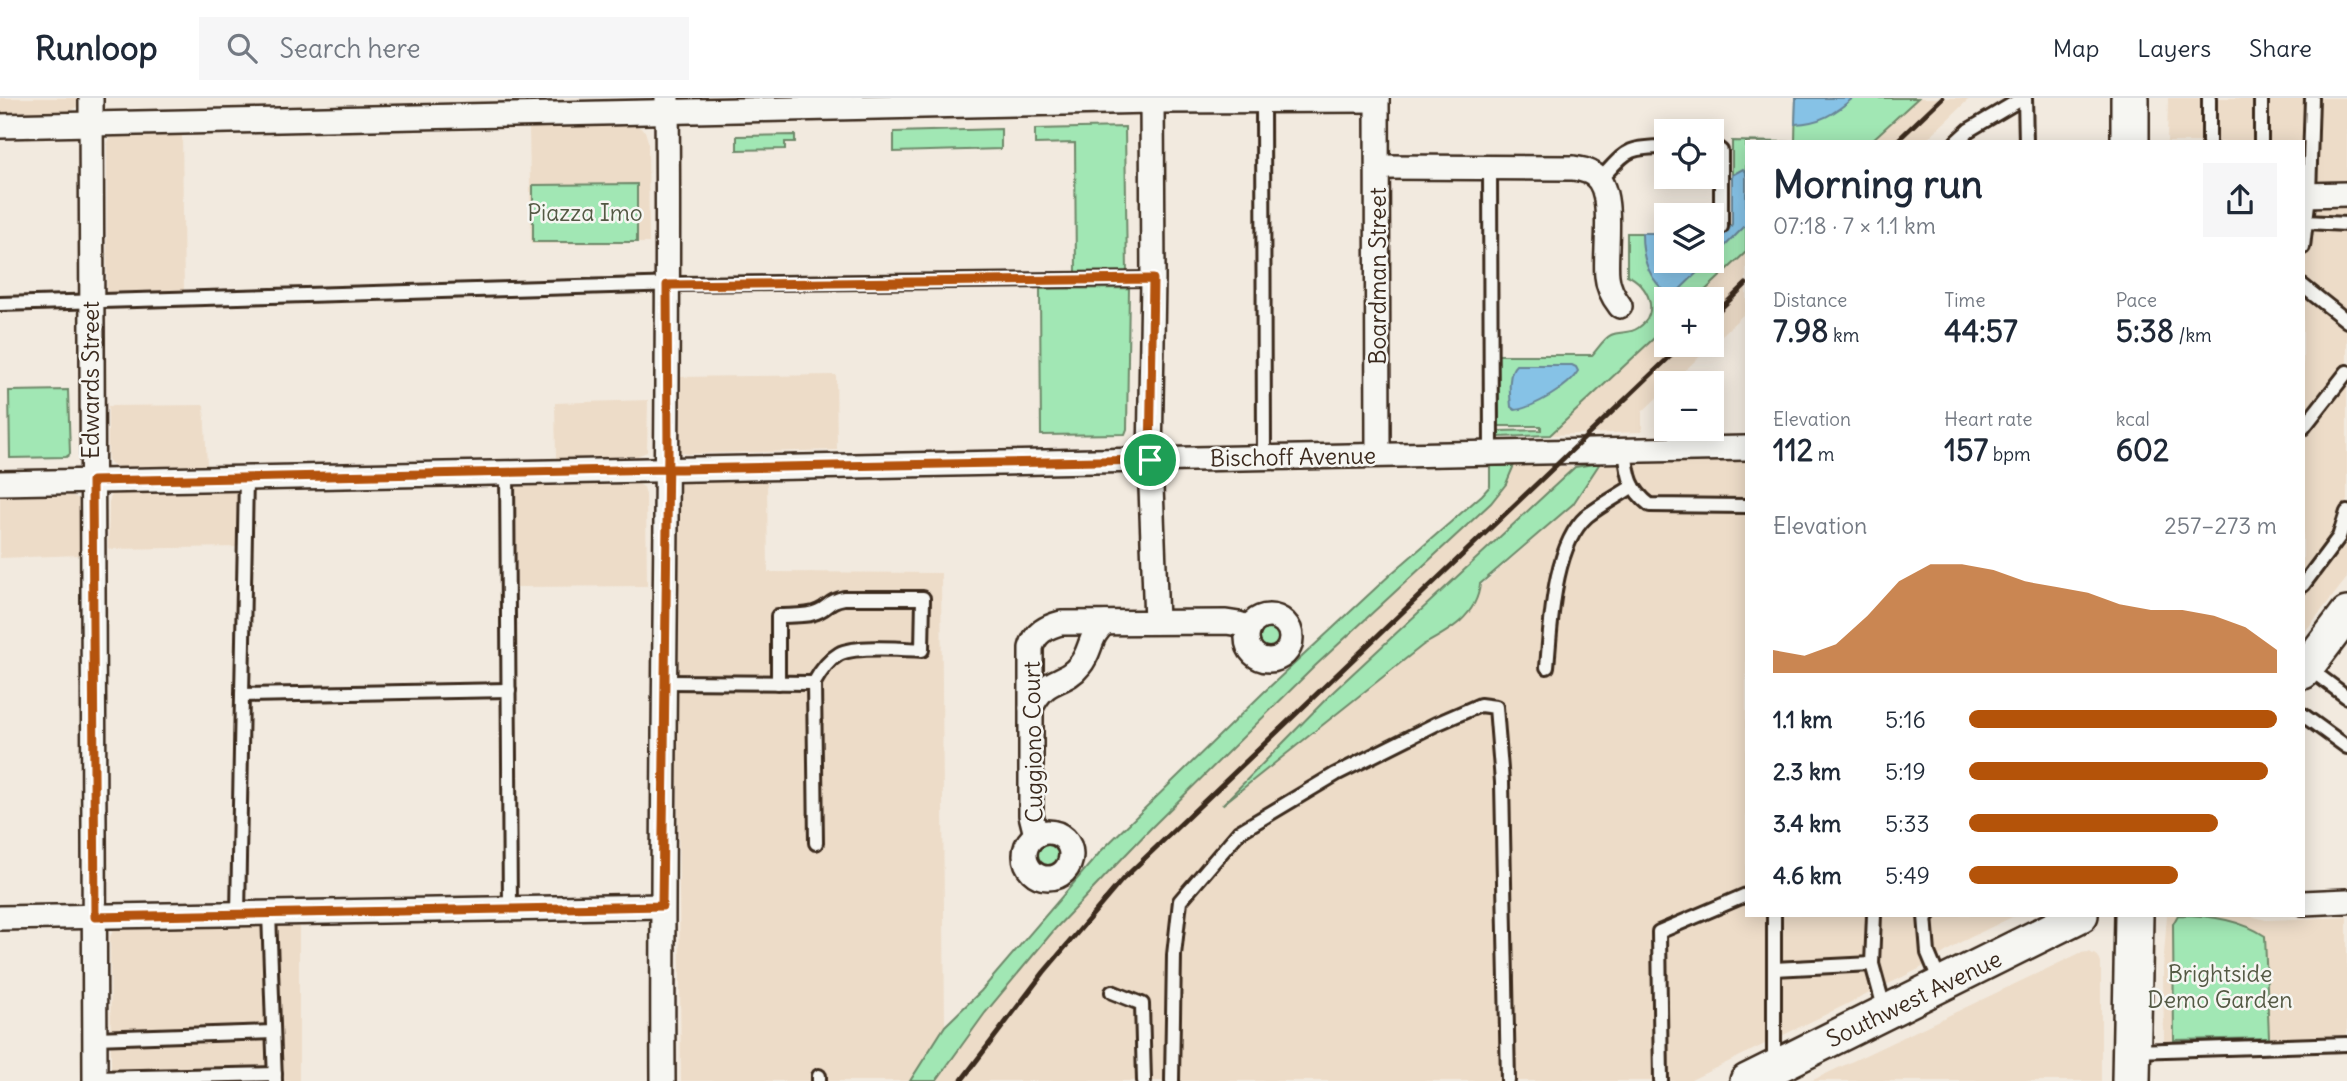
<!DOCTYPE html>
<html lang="en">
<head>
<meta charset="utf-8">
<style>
  body { margin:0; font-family:Delius,sans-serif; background:#f6f6f7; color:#1f2937; height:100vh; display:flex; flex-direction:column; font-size:26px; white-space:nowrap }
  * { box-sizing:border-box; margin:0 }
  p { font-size:23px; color:#747a83 }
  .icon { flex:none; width:38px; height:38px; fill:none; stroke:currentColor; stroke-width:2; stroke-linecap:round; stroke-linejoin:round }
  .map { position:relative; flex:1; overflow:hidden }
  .side { position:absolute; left:1745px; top:42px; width:560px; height:777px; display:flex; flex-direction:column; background:#fff; border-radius:0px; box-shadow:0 4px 18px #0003 }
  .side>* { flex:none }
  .controls { position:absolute; left:1654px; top:21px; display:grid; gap:14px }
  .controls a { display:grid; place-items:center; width:70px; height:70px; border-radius:0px; background:#fff; box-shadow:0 4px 18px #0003; font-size:35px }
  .pin { position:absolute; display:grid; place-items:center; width:60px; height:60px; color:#fff; margin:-30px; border:4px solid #fff; border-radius:50%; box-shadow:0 2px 7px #0007 }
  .round { display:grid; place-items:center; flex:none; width:74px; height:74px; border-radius:0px; background:#f6f6f7 }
  .headline { display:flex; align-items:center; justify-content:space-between; height:119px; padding:0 28px }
  h1 { font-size:38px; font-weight:700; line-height:52px }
  .figures { display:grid; grid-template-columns:repeat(3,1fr); gap:10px; height:119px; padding:7px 28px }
  .figures div { display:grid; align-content:center }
  .figures b { font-size:30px; font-weight:700 }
  .figures small { font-size:19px; font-weight:400 }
  .figures p { font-size:19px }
  .chart { height:196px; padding:14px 28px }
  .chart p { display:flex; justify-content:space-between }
  .chart svg { width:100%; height:126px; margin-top:7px; fill:#b45309; opacity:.7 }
  ul { padding:0 28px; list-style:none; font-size:23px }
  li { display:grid; grid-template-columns:112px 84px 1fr; align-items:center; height:52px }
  li i { height:18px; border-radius:9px; background:#b45309 }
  header { display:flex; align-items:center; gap:42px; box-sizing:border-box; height:98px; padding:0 35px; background:#fff; border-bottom:2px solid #e0e1e3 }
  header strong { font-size:33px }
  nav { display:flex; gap:38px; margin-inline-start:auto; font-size:24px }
  .search { width:490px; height:63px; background:#f6f6f7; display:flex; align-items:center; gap:18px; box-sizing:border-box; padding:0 24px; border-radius:0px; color:#747a83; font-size:26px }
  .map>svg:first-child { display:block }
  .built { fill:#eddcc8 }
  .green { fill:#a1e7b4; stroke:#6e8869; stroke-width:2 }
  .water { fill:#86c2e6; stroke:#688596; stroke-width:2 }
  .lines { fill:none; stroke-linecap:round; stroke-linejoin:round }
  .lane-casing { stroke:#3b2a1e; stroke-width:18 }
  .street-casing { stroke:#3b2a1e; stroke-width:28 }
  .secondary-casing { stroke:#3b2a1e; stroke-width:38 }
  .primary-casing { stroke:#3b2a1e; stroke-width:42 }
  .lane { stroke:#f6f6f2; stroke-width:12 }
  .street { stroke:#f6f6f2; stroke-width:23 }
  .secondary { stroke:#f6f6f2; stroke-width:33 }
  .primary { stroke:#f6f6f2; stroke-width:37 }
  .rail { stroke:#3b2a1e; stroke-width:5 }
  .route-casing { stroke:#fff; stroke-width:14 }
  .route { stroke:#b45309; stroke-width:9 }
  .labels { text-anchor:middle; stroke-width:5; stroke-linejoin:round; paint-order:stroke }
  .park-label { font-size:23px; fill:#545944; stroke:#f6f6f2 }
  .street-label { font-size:23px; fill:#3b2a1e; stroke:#f6f6f2 }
</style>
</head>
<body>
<header>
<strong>Runloop</strong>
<div class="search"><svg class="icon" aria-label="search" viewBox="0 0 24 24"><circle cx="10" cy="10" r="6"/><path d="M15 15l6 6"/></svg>Search here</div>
<nav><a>Map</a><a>Layers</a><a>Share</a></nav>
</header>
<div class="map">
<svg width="2347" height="983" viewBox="0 0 2347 983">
  <rect width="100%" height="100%" fill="#f2eadf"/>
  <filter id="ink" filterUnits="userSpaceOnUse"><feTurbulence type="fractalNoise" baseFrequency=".0143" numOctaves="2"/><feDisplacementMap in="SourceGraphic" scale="14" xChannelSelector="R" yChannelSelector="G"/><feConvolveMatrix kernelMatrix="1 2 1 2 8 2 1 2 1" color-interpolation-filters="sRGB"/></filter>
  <g filter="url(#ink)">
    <g class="built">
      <polygon points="0,0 79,0 79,4 76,10 70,14 0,17"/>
      <polygon points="1918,0 1970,0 1924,44 1870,44"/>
      <polygon points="2168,0 2347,0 2347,480 2303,536 2303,44 2167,44"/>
      <polygon points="529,27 636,27 645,33 648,43 649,145 531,146"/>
      <polygon points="182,34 184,195 107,197 107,47 110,39 120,36"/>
      <polygon points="1746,154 1746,214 1672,285 1666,285 1666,291 1642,314 1642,334 1550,337 1666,229 1666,247 1712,247 1712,201 1696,201"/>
      <polygon points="836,277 837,352 687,356 680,354 677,348 676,279"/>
      <polygon points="648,302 647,354 637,358 556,361 555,305"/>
      <polygon points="204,307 207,367 119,369 112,367 108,361 108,308"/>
      <polygon points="1746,363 1746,817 2016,817 1961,844 1919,871 1689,983 937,983 985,915 1055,831 1152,729 1315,568 1491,405 1510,380 1514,367 1575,369 1334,593 1228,701 1338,613 1576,404 1600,365"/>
      <polygon points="688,381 767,382 768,474 941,475 945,928 910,983 681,983 675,395 679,387"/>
      <polygon points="638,386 644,389 646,397 647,488 517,489 516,388"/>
      <polygon points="122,392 240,392 239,449 108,451 109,404 112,395"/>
      <polygon points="71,397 79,401 80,457 0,460 0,399"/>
      <polygon points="2167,817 2247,817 2266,822 2347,819 2347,939 2164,943 2163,871"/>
      <polygon points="299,827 299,983 111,983 110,839 114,831 126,828"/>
      <polygon points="2089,854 2098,858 2101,865 2101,983 1811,983 2080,855"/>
    </g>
    <g class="green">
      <path d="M1796,0H1918L1870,44H1746V154L1696,201H1666V229L1550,337L1499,339V333L1541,332V328H1499L1498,257H1592C1597,252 1604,240 1611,237C1619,233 1630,236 1638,230C1661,215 1648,186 1627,177V135H1666V163H1712V135C1721,135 1727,136 1732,126V43L1795,44Z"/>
      <polygon points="1125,29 1127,176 1076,176 1075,45 1035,46 1035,31"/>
      <polygon points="1001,31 1001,51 894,54 894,34"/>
      <polygon points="795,37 795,44 785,44 785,51 737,52 737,38"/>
      <polygon points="637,86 637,144 533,144 533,87"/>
      <polygon points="1129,190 1127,331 1125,336 1041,337 1040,191"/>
      <polygon points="68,292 70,356 66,359 10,360 9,293"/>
      <path d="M1600,365L1573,406L1480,486C1477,518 1449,533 1423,547L1222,707L1334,593L1575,369Z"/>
      <polygon points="1514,367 1506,386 1491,405 1315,568 1152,729 1055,831 985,915 936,983 910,983 945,928 981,893 1101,753 1263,595 1392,475 1482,397 1490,388 1490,368"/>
      <circle cx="1269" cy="541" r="13"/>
      <circle cx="1049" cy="758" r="13"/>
      <path d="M2178,817C2207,817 2241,822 2265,838L2269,940L2174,942L2173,826Z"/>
    </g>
    <g class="water">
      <path d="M1796,0H1853C1834,16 1820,25 1795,26Z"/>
      <path d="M1743,71L1746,74V127L1712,161V135C1721,135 1727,136 1732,126V77Z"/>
      <path d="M1642,135H1666V163H1709L1672,199C1649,183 1642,162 1642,135Z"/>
      <path d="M1516,267H1572L1576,269L1578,273C1569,289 1533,310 1515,312L1511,309C1510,296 1507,275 1516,267Z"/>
    </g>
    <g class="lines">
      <defs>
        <g id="lane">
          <polyline points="1263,0 1264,360"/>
          <polyline points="2025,0 2026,44"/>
          <polyline points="2261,0 2261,44"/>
          <polyline points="1956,44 1969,32 2023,0"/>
          <polyline points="2209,44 2209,0"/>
          <polyline points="1712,50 1717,50 1721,53 1721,129"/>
          <polyline points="1490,69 1491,355"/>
          <path d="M1599,82C1627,54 1624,49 1666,49"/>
          <polyline points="2306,124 2347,126"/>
          <polyline points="2303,149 2309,97 2312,0"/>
          <polyline points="2303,188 2347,223"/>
          <polyline points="0,206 679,186 1153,181"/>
          <polyline points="2303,330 2347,274"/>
          <path d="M1625,352C1628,376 1629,391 1650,407L1746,408"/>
          <polyline points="507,374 510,811"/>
          <polyline points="2303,487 2339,439 2347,414"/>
          <path d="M1547,569C1551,526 1553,448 1587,418C1601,407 1618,398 1633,388"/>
          <polyline points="2307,569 2347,599"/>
          <polyline points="665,584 814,585 816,745"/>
          <path d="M778,585V518C791,517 808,519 819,513C830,508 828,503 844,500H923L922,552C903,551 855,547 839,556C827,563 820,574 814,585"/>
          <polyline points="242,597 509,592"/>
          <polyline points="2303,617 2347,649"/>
          <polyline points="269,815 275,983"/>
          <polyline points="238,816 246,379"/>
          <polyline points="1874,817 1872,866 1885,913"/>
          <polyline points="1928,817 1925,818 1928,855 1941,886"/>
          <polyline points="1774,871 1872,866"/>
          <polyline points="1112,894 1142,906 1144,983"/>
          <polyline points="95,940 273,934"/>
          <polyline points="2135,953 2347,946"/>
          <polyline points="1774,967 1774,817"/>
          <polyline points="819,978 819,983"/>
          <polyline points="95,980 275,976"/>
          <polyline points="1172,983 1174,857 1180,803 1239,734 1336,676 1436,626 1480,607 1496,609 1502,684 1508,983"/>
          <polyline points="1661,983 1659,834 1746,797"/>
        </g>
        <g id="street">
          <polyline points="91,0 95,983"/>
          <polyline points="1152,0 1153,181 1150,362 1156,524"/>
          <polyline points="1377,0 1378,357"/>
          <polyline points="0,28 1152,3 1377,2"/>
          <path d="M1378,69L1573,70C1580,71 1588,72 1594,77C1616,92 1604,154 1607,178C1608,190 1613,199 1620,208"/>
          <polyline points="2303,97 2347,96"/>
          <polyline points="0,385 1746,350"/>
          <circle cx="1269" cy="540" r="22"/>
          <path d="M1031,610C1046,577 1064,588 1080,567C1092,553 1088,538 1105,525"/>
          <circle cx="1048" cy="757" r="23"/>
          <path d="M1036,737L1031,717V550C1035,535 1046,529 1061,525L1226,524L1239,526L1249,531"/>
          <polyline points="2303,805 2347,803"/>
          <polyline points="0,820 662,808"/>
          <path d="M663,983C661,655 670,328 667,0"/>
        </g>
        <g id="secondary">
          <polyline points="2303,574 2347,516"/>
          <polyline points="1747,983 2081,817"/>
        </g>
        <g id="primary">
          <polyline points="2130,0 2130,44"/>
          <polyline points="2131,983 2134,817"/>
        </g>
      </defs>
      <use href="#lane" class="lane-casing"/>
      <use href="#street" class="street-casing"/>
      <use href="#secondary" class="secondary-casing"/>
      <use href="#primary" class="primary-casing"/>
      <use href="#lane" class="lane"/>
      <use href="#street" class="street"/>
      <use href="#secondary" class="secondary"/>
      <use href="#primary" class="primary"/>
      <g class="rail">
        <polyline points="1896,44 1942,0"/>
        <polyline points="1712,219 1746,186"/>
        <polyline points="961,983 1044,874 1122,782 1682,247"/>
      </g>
    </g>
  </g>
  <g class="lines" filter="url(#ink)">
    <defs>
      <path id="route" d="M1150,362L681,371H667C476,375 284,379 92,383L95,819L662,808C664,657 666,505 668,353L667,187L1153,181L1150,362"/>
    </defs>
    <use href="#route" class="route-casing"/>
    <use href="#route" class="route"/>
  </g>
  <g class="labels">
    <g class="park-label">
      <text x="585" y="123">Piazza Imo</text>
      <text x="2220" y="884">Brightside<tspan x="2220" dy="26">Demo Garden</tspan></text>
    </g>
    <g class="street-label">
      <text transform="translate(1378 178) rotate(-90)" y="8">Boardman Street</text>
      <text transform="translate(91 282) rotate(-90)" y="8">Edwards Street</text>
      <text transform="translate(1293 359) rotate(-1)" y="8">Bischoff Avenue</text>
      <text transform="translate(1033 644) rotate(-91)" y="8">Cuggiono Court</text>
      <text transform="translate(1914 901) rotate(-26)" y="8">Southwest Avenue</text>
    </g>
  </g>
</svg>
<div class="controls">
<a><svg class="icon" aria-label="locate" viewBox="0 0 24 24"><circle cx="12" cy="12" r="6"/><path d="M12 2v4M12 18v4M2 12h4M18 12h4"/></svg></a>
<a><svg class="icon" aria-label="layers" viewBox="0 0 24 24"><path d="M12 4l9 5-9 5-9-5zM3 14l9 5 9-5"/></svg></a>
<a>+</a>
<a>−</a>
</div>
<div class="pin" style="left:1150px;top:362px;background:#1e9e55"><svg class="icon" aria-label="arrive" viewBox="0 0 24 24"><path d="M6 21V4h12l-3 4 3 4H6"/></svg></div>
<section class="side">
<div class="headline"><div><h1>Morning run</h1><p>07:18 · 7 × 1.1 km</p></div><a class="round"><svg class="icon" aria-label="share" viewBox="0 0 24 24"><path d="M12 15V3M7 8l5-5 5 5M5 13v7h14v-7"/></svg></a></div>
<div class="figures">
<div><p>Distance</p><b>7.98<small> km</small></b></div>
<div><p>Time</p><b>44:57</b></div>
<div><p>Pace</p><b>5:38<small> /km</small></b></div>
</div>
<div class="figures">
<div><p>Elevation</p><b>112<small> m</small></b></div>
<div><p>Heart rate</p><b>157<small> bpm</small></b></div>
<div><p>kcal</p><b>602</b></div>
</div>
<div class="chart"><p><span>Elevation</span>257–273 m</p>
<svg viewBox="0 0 160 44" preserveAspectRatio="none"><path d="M0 44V36L10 38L20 34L30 24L40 12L50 6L60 6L70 8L80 12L90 14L100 16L110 20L120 22L130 22L140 24L150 28L160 36V44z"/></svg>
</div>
<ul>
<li><b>1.1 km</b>5:16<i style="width:100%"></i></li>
<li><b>2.3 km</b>5:19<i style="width:97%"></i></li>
<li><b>3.4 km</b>5:33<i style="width:81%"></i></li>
<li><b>4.6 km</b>5:49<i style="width:68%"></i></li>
</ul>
</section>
</div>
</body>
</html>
